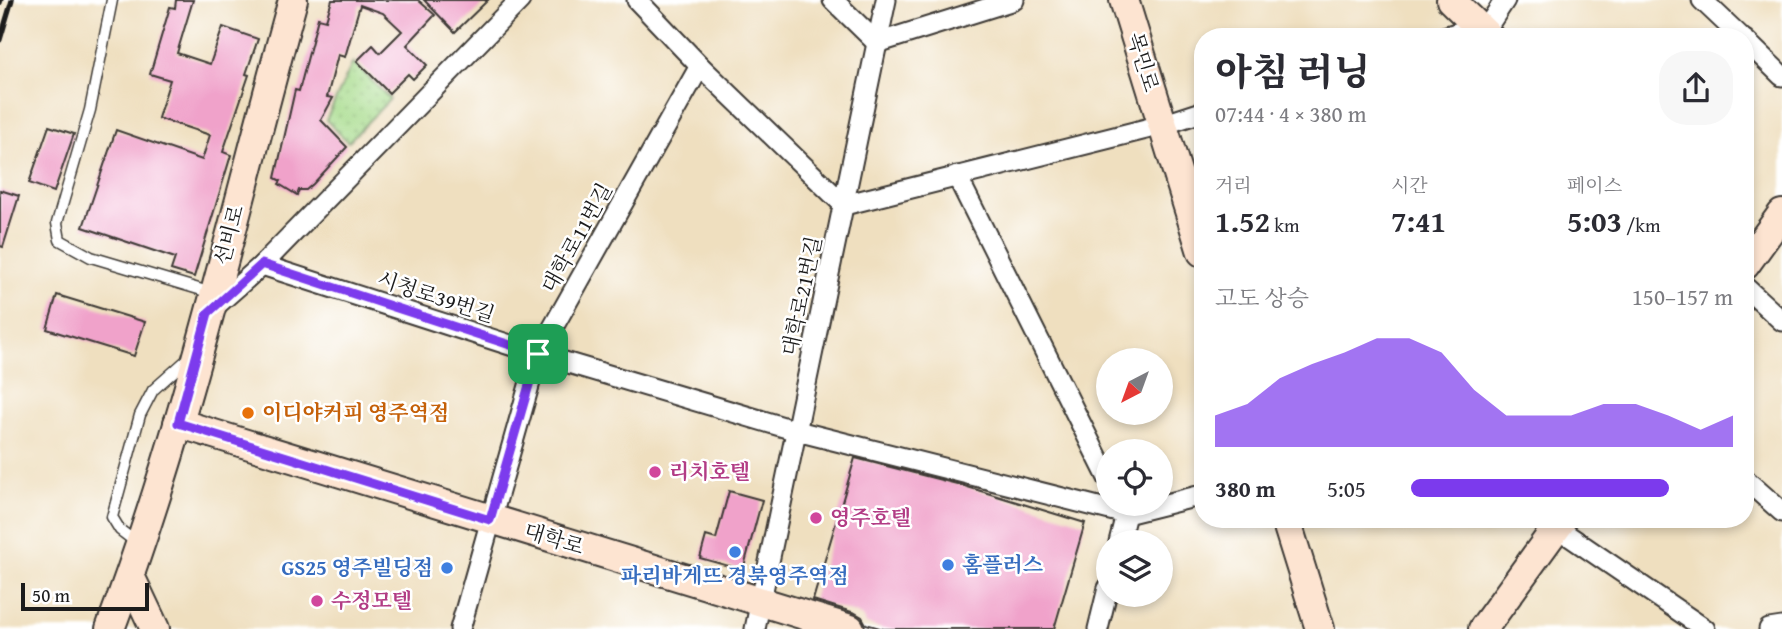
<!DOCTYPE html>
<html lang="ko">
<head>
<meta charset="utf-8">
<style>
  body { margin:0; font-family:"Gentium Book Plus","Noto Serif KR",serif; background:#f7f7f7; color:#2b2b33; height:100vh; display:flex; flex-direction:column; font-size:26px; white-space:nowrap }
  * { box-sizing:border-box; margin:0 }
  p { font-size:23px; color:#7c7c81 }
  .icon { flex:none; width:38px; height:38px; fill:none; stroke:currentColor; stroke-width:2; stroke-linecap:round; stroke-linejoin:round }
  .map { position:relative; flex:1; overflow:hidden }
  .drawer { position:absolute; left:1194px; top:28px; width:560px; height:500px; display:flex; flex-direction:column; background:#fff; border-radius:28px; box-shadow:0 4px 10px #0003 }
  .drawer>* { flex:none }
  .needle { width:46px; rotate:221deg }
  .controls { position:absolute; left:1096px; top:348px; display:grid; gap:14px }
  .controls a { display:grid; place-items:center; width:77px; height:77px; border-radius:50%; background:#fff; box-shadow:0 4px 10px #0003; font-size:35px }
  .scale { position:absolute; left:21px; bottom:18px; width:128px; box-sizing:border-box; padding-left:7px; border:4px solid #1c1c1c; border-top:0; font-size:19px; line-height:24px; white-space:nowrap; color:#1c1c1c; -webkit-text-stroke:5px #fff; paint-order:stroke }
  .pin { position:absolute; display:grid; place-items:center; width:60px; height:60px; color:#fff; margin:-30px; border-radius:14px; box-shadow:0 4px 10px #0006 }
  .round { display:grid; place-items:center; flex:none; width:74px; height:74px; border-radius:28px; background:#f7f7f7 }
  .summary { display:flex; align-items:center; justify-content:space-between; height:119px; padding:0 21px }
  h1 { font-size:38px; font-weight:800; line-height:52px }
  .metrics { display:grid; grid-template-columns:repeat(3,1fr); gap:10px; height:119px; padding:7px 21px }
  .metrics div { display:grid; align-content:center }
  .metrics b { font-size:30px; font-weight:800 }
  .metrics small { font-size:19px; font-weight:400 }
  .metrics p { font-size:19px }
  .chart { height:196px; padding:14px 21px }
  .chart p { display:flex; justify-content:space-between }
  .chart svg { width:100%; height:126px; margin-top:7px; fill:#7c3aed; opacity:.7 }
  ul { padding:0 21px; list-style:none; font-size:23px }
  li { display:grid; grid-template-columns:112px 84px 1fr; align-items:center; height:52px }
  li i { height:18px; border-radius:9px; background:#7c3aed }
  .map>svg:first-child { display:block }
  .park { fill:url(#park-dots); stroke:#627c54; stroke-width:2 }
  .building { fill:#f0a2ca }
  .lines { fill:none; stroke-linecap:round; stroke-linejoin:round }
  .service-casing { stroke:#3c3934; stroke-width:13 }
  .minor-casing { stroke:#3c3934; stroke-width:23 }
  .secondary-casing { stroke:#3c3934; stroke-width:32 }
  .service { stroke:#fff; stroke-width:10 }
  .minor { stroke:#fff; stroke-width:19 }
  .secondary { stroke:#fde4d1; stroke-width:28 }
  .rail { stroke:#1c1c1c; stroke-width:5 }
  .route-casing { stroke:#fff; stroke-width:14 }
  .route { stroke:#7c3aed; stroke-width:9 }
  .food-dot { fill:#e8710a; stroke:#fff; stroke-width:2.5 }
  .hotel-dot { fill:#d1479c; stroke:#fff; stroke-width:2.5 }
  .shop-dot { fill:#3f7fe0; stroke:#fff; stroke-width:2.5 }
  .labels { text-anchor:middle; stroke-width:5; stroke-linejoin:round; paint-order:stroke }
  .street-label { font-size:21px; fill:#1c1c1c; stroke:#fff }
  .food-label { font-size:21px; font-weight:bold; fill:#c56008; stroke:#fff; text-anchor:start }
  .hotel-label { font-size:21px; font-weight:bold; fill:#b23c85; stroke:#fff; text-anchor:start }
  .shop-label { font-size:21px; font-weight:bold; fill:#366cbe; stroke:#fff; text-anchor:start }
</style>
</head>
<body>
<div class="map">
<svg width="1782" height="629" viewBox="0 0 1782 629">
  <defs>
    <pattern id="park-dots" width="8" height="8" patternUnits="userSpaceOnUse" patternTransform="scale(1.75)"><rect width="8" height="8" fill="#a7dc8c"/><path d="M2 2h.1M6 6h.1" fill="none" stroke="#8fbc78" stroke-width="1.8" stroke-linecap="round"/></pattern>
  </defs>
  <rect width="100%" height="100%" fill="#fff"/>
  <filter id="ink" filterUnits="userSpaceOnUse"><feTurbulence type="fractalNoise" baseFrequency=".0143" numOctaves="2"/><feDisplacementMap in="SourceGraphic" scale="14" xChannelSelector="R" yChannelSelector="G"/><feConvolveMatrix kernelMatrix="1 2 1 2 8 2 1 2 1" color-interpolation-filters="sRGB"/></filter>
  <filter id="wash" filterUnits="userSpaceOnUse"><feTurbulence type="fractalNoise" baseFrequency=".00686" numOctaves="4" result="noise"/><feDisplacementMap in="SourceGraphic" scale="28" xChannelSelector="R" yChannelSelector="G"/><feGaussianBlur stdDeviation="1.57" result="paint"/><feColorMatrix in="noise" values="0 0 0 0 0 0 0 0 0 0 0 0 0 0 0 0 0 1.4 0 .05"/><feComposite in="paint" operator="in"/></filter>
  <g filter="url(#wash)">
    <rect width="100%" height="100%" fill="#efdfbf"/>
    <polygon class="park" points="353,62 390,99 348,142 326,120"/>
    <g id="blocks">
      <g class="building">
        <polygon points="176,0 193,0 177,53 210,64 223,27 258,39 246,74 249,75 223,152 231,155 194,277 171,270 175,258 83,227 116,130 202,160 210,135 158,118 170,80 150,74 170,7 175,8"/>
        <polygon points="332,0 418,0 435,15 407,45 427,65 413,79 408,74 389,93 357,61 373,45 380,53 402,31 383,13 360,5 345,57 338,55 327,97 333,98 321,120 347,147 313,184 306,190 299,190 297,195 279,184 281,181 275,178 295,90 299,91 318,18 326,20"/>
        <polygon points="424,0 488,0 455,32"/>
        <polygon points="49,126 74,134 54,192 29,183"/>
        <polygon points="0,190 19,196 3,247 0,246"/>
        <polygon points="57,295 145,322 134,356 47,329"/>
        <polygon points="855,458 961,485 1085,523 1054,629 883,629 866,624 862,617 855,613 813,600"/>
        <polygon points="729,491 762,500 743,570 700,558 706,536 716,539"/>
      </g>
    </g>
  </g>
  <g filter="url(#ink)">
    <use href="#blocks" fill-opacity="0" stroke="#3c3934" stroke-width="2"/>
    <g class="lines">
      <defs>
        <g id="service">
          <polyline points="112,0 90,110 57,223 60,240 91,257 212,293"/>
          <polyline points="137,543 120,530 112,517 140,415 153,390 190,357"/>
        </g>
        <g id="minor">
          <polyline points="637,0 700,66 844,205 1162,125 1202,112"/>
          <polyline points="833,0 877,43 1014,0"/>
          <polyline points="1702,0 1741,37"/>
          <polyline points="1484,32 1505,0"/>
          <polyline points="1444,37 1478,26 1477,35"/>
          <polyline points="1745,40 1782,76"/>
          <polyline points="957,176 1108,478"/>
          <polyline points="262,265 538,354 797,431 1126,514 1202,495"/>
          <polyline points="1745,287 1782,321"/>
          <polyline points="211,310 262,265 520,0"/>
          <polyline points="1745,479 1782,512"/>
          <polyline points="1547,521 1705,629"/>
          <polyline points="1119,542 1126,514 1121,505"/>
          <polyline points="460,629 538,354 700,66"/>
          <polyline points="755,629 886,0"/>
          <polyline points="1098,629 1108,588"/>
          <polyline points="1769,629 1782,627"/>
        </g>
        <g id="secondary">
          <polyline points="1124,0 1202,252"/>
          <polyline points="1451,0 1489,37"/>
          <polyline points="1745,265 1782,214"/>
          <polyline points="178,423 850,629"/>
          <polyline points="1286,520 1320,629"/>
          <polyline points="130,576 155,629"/>
          <path d="M110,629C187,425 235,210 293,0"/>
          <polyline points="1483,629 1562,520"/>
        </g>
      </defs>
      <use href="#service" class="service-casing"/>
      <use href="#minor" class="minor-casing"/>
      <use href="#secondary" class="secondary-casing"/>
      <use href="#service" class="service"/>
      <use href="#minor" class="minor"/>
      <use href="#secondary" class="secondary"/>
      <g class="rail">
        <polyline points="0,3 1,0"/>
        <polyline points="0,40 12,0"/>
      </g>
    </g>
  </g>
  <g class="lines" filter="url(#ink)">
    <defs>
      <polygon id="route" points="262,264 538,354 490,520 178,423 208,313"/>
    </defs>
    <use href="#route" class="route-casing"/>
    <use href="#route" class="route"/>
  </g>
  <circle class="food-dot" cx="248" cy="413" r="7"/>
  <g class="hotel-dot">
    <circle cx="655" cy="472" r="7"/>
    <circle cx="816" cy="518" r="7"/>
    <circle cx="317" cy="601" r="7"/>
  </g>
  <g class="shop-dot">
    <circle cx="735" cy="552" r="7"/>
    <circle cx="948" cy="565" r="7"/>
    <circle cx="447" cy="568" r="7"/>
  </g>
  <g class="labels">
    <g class="street-label">
      <text transform="translate(1143 62) rotate(73)" y="7">목민로</text>
      <text transform="translate(229 235) rotate(-75)" y="7">선비로</text>
      <text transform="translate(577 238) rotate(-61)" y="7">대학로11번길</text>
      <text transform="translate(802 296) rotate(-78)" y="7">대학로21번길</text>
      <text transform="translate(436 297) rotate(18)" y="7">시청로39번길</text>
      <text transform="translate(554 539) rotate(17)" y="7">대학로</text>
    </g>
    <g class="food-label">
      <text x="262" y="420">이디야커피 영주역점</text>
    </g>
    <g class="hotel-label">
      <text x="669" y="479">리치호텔</text>
      <text x="830" y="525">영주호텔</text>
      <text x="331" y="608">수정모텔</text>
    </g>
    <g class="shop-label">
      <text x="962" y="572">홈플러스</text>
      <text x="433" y="575" text-anchor="end">GS25 영주빌딩점</text>
      <text x="735" y="583" text-anchor="middle">파리바게뜨 경북영주역점</text>
    </g>
  </g>
</svg>
<div class="controls">
<a><svg class="needle" viewBox="-14 -14 28 28"><path d="M0-13l5 13h-10z" fill="#e53935"/><path d="M0 13l5-13h-10z" fill="#7c7c81"/></svg></a>
<a><svg class="icon" aria-label="locate" viewBox="0 0 24 24"><circle cx="12" cy="12" r="6"/><path d="M12 2v4M12 18v4M2 12h4M18 12h4"/></svg></a>
<a><svg class="icon" aria-label="layers" viewBox="0 0 24 24"><path d="M12 4l9 5-9 5-9-5zM3 14l9 5 9-5"/></svg></a>
</div>
<div class="scale">50 m</div>
<div class="pin" style="left:538px;top:354px;background:#1e9e55"><svg class="icon" aria-label="arrive" viewBox="0 0 24 24"><path d="M6 21V4h12l-3 4 3 4H6"/></svg></div>
<section class="drawer">
<div class="summary"><div><h1>아침 러닝</h1><p>07:44 · 4 × 380 m</p></div><a class="round"><svg class="icon" aria-label="share" viewBox="0 0 24 24"><path d="M12 15V3M7 8l5-5 5 5M5 13v7h14v-7"/></svg></a></div>
<div class="metrics">
<div><p>거리</p><b>1.52<small> km</small></b></div>
<div><p>시간</p><b>7:41</b></div>
<div><p>페이스</p><b>5:03<small> /km</small></b></div>
</div>
<div class="chart"><p><span>고도 상승</span>150–157 m</p>
<svg viewBox="0 0 160 44" preserveAspectRatio="none"><path d="M0 44V33L10 29L20 20L30 15L40 11L50 6L60 6L70 11L80 24L90 33L100 33L110 33L120 29L130 29L140 33L150 38L160 33V44z"/></svg>
</div>
<ul>
<li><b>380 m</b>5:05<i style="width:80%"></i></li>
</ul>
</section>
</div>
</body>
</html>
